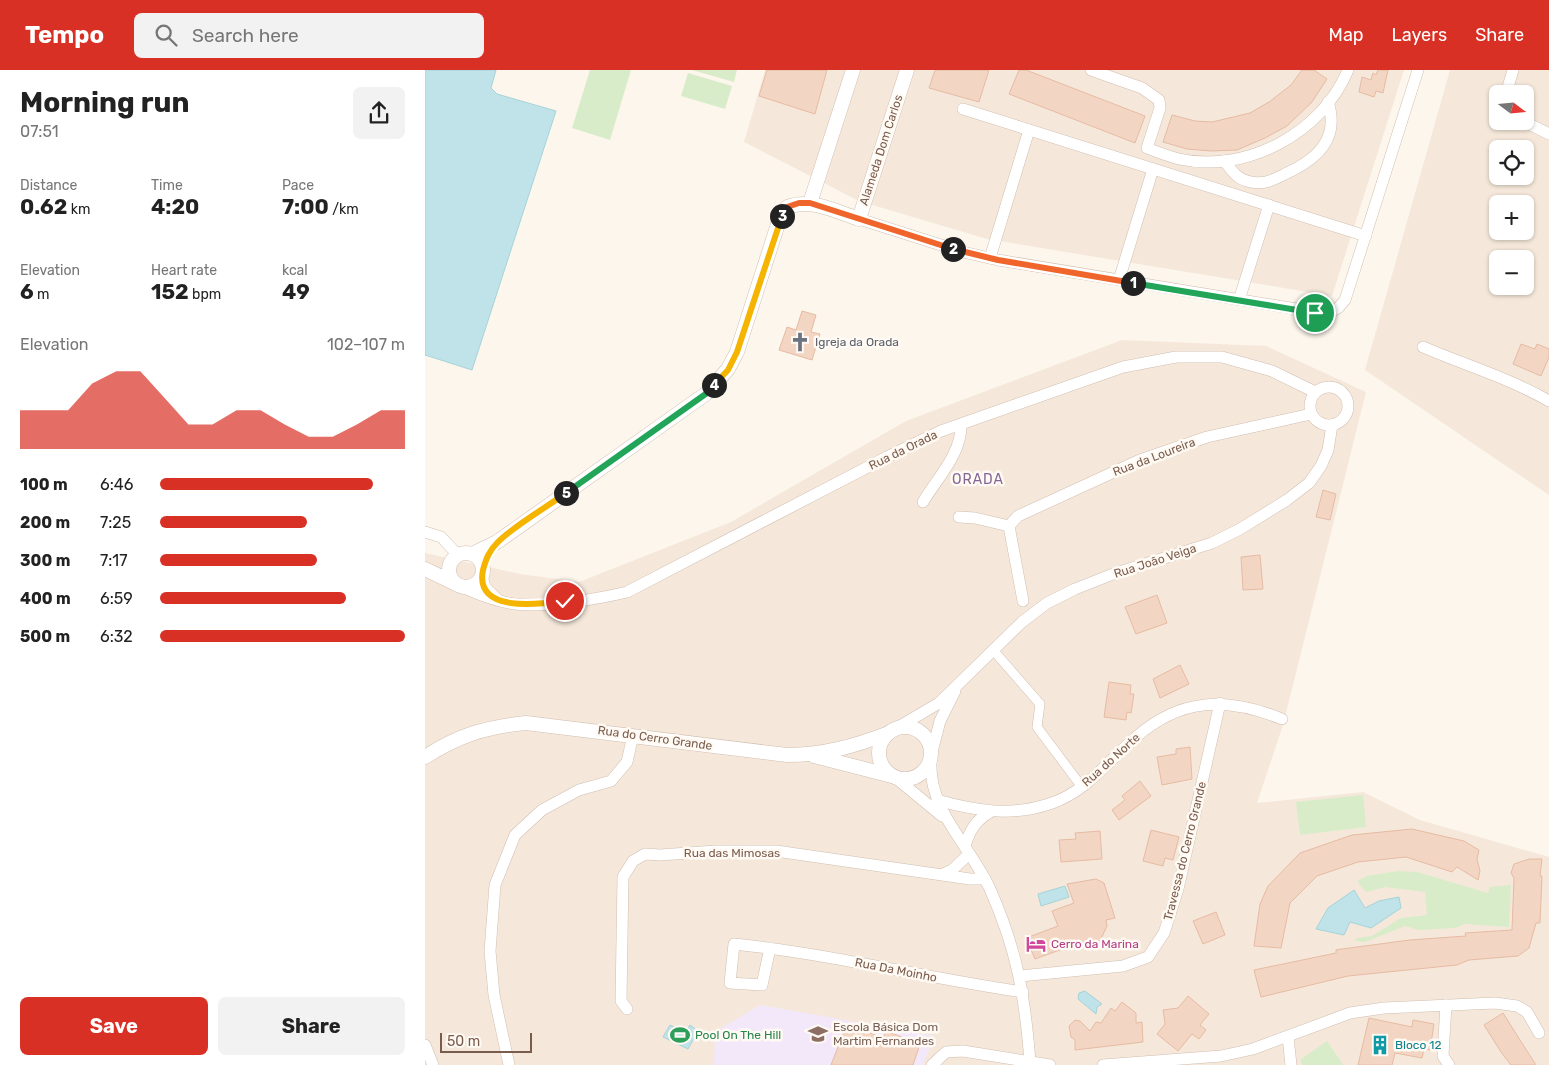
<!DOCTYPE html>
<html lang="en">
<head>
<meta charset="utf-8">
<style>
  body { margin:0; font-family:Rubik,sans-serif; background:#f2f2f2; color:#222; height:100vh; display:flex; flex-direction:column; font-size:19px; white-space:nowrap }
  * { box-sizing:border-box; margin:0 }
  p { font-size:16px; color:#767676 }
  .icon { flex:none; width:28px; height:28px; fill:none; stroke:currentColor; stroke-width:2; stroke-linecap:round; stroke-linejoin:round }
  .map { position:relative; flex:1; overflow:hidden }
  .drawer { display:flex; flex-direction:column; background:#fff; width:425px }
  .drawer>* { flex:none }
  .needle { width:32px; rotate:106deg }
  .tools { position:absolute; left:1064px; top:15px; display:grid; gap:10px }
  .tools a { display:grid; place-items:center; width:45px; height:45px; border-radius:8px; background:#fff; box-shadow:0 1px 4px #0004; font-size:25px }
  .scale { position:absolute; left:15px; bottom:12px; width:92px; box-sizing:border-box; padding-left:5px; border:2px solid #7a5c4d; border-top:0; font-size:14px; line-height:18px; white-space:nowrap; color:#7a5c4d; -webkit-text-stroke:4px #fffaf3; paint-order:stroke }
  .pin { position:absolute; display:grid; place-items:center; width:42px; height:42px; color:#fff; margin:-21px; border:2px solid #fff; border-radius:50%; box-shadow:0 1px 5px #0007 }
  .km { position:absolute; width:25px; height:25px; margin:-12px; border-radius:50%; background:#222; color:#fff; font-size:14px; line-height:25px; text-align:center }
  .round { display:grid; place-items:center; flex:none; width:52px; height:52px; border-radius:8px; background:#f2f2f2 }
  .overview { display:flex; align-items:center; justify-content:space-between; height:85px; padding:0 20px }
  h1 { font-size:28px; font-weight:700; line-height:38px }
  .stats { display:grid; grid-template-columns:repeat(3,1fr); gap:8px; height:85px; padding:5px 20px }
  .stats div { display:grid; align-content:center }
  .stats b { font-size:21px; font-weight:700 }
  .stats small { font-size:14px; font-weight:400 }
  .stats p { font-size:14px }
  .chart { height:140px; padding:10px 20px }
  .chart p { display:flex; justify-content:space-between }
  .chart svg { width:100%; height:90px; margin-top:5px; fill:#d93025; opacity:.7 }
  .button { display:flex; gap:10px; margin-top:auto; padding:10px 20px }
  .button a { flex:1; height:58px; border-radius:8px; background:#d93025; color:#fff; font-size:20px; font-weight:700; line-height:58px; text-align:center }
  .button a+a { background:#f2f2f2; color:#222 }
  ul { padding:0 20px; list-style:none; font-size:16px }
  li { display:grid; grid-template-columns:80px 60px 1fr; align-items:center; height:38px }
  li i { height:12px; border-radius:6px; background:#d93025 }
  header { display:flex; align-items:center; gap:30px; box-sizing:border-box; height:70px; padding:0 25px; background:#d93025; color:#fff }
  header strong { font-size:24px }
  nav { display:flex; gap:28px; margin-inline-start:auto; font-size:18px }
  .search { width:350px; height:45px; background:#f2f2f2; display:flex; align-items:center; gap:12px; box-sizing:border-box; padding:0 18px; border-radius:8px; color:#767676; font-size:19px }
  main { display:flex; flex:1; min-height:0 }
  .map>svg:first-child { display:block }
  .residential { fill:#f5e8da; fill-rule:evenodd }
  .education { fill:#f3e8fa }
  .green { fill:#d8ecc9 }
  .water { fill:#bfe3e8; stroke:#a5d3da }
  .building { fill:#f3d5c3; stroke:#e6bba3 }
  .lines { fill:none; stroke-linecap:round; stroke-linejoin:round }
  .pedestrian-casing { stroke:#d1beb0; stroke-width:10 }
  .minor-casing { stroke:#d1beb0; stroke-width:12 }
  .tertiary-casing { stroke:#d1beb0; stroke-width:15 }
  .pedestrian { stroke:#fff; stroke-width:9 }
  .minor { stroke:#fff; stroke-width:11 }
  .tertiary { stroke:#fff; stroke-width:14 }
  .split-1-casing { stroke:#fff; stroke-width:10 }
  .split-2-casing { stroke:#fff; stroke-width:10 }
  .split-3-casing { stroke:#fff; stroke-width:10 }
  .split-4-casing { stroke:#fff; stroke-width:10 }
  .split-5-casing { stroke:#fff; stroke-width:10 }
  .split-6-casing { stroke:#fff; stroke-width:10 }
  .split-1 { stroke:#22a559; stroke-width:6 }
  .split-2 { stroke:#f0652b; stroke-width:6 }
  .split-3 { stroke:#f0652b; stroke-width:6 }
  .split-4 { stroke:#f5b400; stroke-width:6 }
  .split-5 { stroke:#22a559; stroke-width:6 }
  .split-6 { stroke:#f5b400; stroke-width:6 }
  .labels { text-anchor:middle; stroke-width:5; stroke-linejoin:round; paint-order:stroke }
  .street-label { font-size:12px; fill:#7a5c4d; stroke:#fffaf3 }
  .worship-label { font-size:12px; fill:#5b616d; stroke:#fffaf3; text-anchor:start }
  .hotel-label { font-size:12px; fill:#b23c85; stroke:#fffaf3; text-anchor:start }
  .education-label { font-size:12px; fill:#785e54; stroke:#fffaf3; text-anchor:start }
  .leisure-label { font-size:12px; fill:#27864d; stroke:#fffaf3; text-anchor:start }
  .culture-label { font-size:12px; fill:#0d838f; stroke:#fffaf3; text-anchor:start }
  .neighbourhood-label { font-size:14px; letter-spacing:1px; fill:#846695; stroke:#fffaf3 }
</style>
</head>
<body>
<header>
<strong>Tempo</strong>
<div class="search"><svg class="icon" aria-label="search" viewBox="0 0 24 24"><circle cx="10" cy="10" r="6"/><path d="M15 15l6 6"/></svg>Search here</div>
<nav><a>Map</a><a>Layers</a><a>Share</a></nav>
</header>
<main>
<section class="drawer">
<div class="overview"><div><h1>Morning run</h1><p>07:51</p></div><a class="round"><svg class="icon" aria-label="share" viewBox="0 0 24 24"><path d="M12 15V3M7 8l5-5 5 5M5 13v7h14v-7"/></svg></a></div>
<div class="stats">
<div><p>Distance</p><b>0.62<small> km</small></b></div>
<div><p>Time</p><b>4:20</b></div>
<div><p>Pace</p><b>7:00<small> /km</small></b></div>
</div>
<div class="stats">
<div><p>Elevation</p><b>6<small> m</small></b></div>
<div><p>Heart rate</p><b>152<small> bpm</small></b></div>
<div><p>kcal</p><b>49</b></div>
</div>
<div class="chart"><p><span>Elevation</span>102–107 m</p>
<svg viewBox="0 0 160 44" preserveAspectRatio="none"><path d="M0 44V25L10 25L20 25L30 12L40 6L50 6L60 19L70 32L80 32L90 25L100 25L110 32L120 38L130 38L140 32L150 25L160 25V44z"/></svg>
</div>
<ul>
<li><b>100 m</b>6:46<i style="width:87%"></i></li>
<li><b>200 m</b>7:25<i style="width:60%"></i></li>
<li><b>300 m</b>7:17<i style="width:64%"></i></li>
<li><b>400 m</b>6:59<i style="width:76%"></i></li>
<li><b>500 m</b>6:32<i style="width:100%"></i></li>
</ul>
<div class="button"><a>Save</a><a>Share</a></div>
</section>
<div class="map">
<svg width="1124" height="995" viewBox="0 0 1124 995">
  <rect width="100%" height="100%" fill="#fdf6ec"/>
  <g class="residential">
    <polygon points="340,0 979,0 907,226 562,169 434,131 319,72"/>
    <path d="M1025,0H1124V425L940,300ZM1072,24H1100V51H1072ZM1072,79H1100V106H1072ZM1072,134H1100V161H1072ZM1072,189H1100V216H1072Z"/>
    <polygon points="697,270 841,276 941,322 858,655 832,733 938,722 995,750 1124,787 1124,995 0,995 0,483 95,504 154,512 306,452 481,351"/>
  </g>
  <polygon class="education" points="335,935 509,966 498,995 289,995 290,962"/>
  <g class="green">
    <polygon points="165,0 206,0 185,70 147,58"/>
    <polygon points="267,0 312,0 309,12"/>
    <polygon points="263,3 307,16 300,39 256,26"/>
    <polygon points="938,725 941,757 875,765 871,732"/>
    <polygon points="973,801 992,802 1063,823 1065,817 1086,815 1084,857 1040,854 1030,858 994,860 980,856 940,872 930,871 932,868 947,866 976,848 1002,845 1000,822 960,817 941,822 932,811 942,806"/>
    <polygon points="902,971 918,995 878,995 875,990"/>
  </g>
  <g class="water">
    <polygon points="0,0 71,0 66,18 72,24 131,41 47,300 0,285"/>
    <polygon points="640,816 644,827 616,836 613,824"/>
    <polygon points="929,820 940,838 954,831 974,827 976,838 946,858 925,852 919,865 891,859 903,838"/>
    <polygon points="660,921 677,934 672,937 671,944 653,929 654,923"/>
    <polygon points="245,955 260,963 265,955 273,961 263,979 238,967"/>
  </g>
  <g class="building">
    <polygon points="342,0 402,0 390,44 334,26"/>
    <polygon points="510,0 564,0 554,32 504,18"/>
    <polygon points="594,0 601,0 720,46 710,73 584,24"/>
    <polygon points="877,0 889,0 902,9 887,32 862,56 840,68 812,80 786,81 762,79 738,72 747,45 770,51 787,52 825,43 844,32 866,15"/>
    <polygon points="953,0 963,0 958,23 951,21 949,27 934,22 937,7 946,10 948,3 951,5"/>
    <polygon points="377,241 391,245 386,262 395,264 387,290 354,280 362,257 371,260"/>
    <polygon points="1096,274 1110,279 1112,274 1124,279 1124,287 1116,306 1088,294"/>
    <polygon points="898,420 911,424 905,450 891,447"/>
    <polygon points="835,485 838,519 818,520 816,487"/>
    <polygon points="732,525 742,553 711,564 700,537"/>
    <polygon points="755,595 764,614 735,628 728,609"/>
    <polygon points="684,612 706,615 705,624 709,624 706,643 702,642 701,650 679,647"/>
    <polygon points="765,677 767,709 737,715 732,687 751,684 751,679"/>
    <polygon points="715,711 726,726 694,750 687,740 700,730 697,726"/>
    <polygon points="987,759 1039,771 1054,780 1052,789 1055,801 1053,810 1032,797 1027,802 981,787 933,792 892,806 865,833 856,878 829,876 835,834 843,816 875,783 927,765"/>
    <polygon points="726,760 754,767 748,790 740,788 738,796 718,791"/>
    <polygon points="675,761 677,789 636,792 634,770 651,769 650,763"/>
    <polygon points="1104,789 1117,789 1115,806 1117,806 1115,853 1111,853 1104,878 1093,886 1044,890 1032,895 923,906 836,927 829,900 911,883 911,880 917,879 985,870 1041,866 1040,863 1087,860 1089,808 1086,803 1089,794"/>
    <polygon points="671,809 679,813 690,848 681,850 682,856 675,871 665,869 610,889 601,868 633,856 627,841 649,833 642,814"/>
    <polygon points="791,842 800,865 778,874 768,851"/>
    <polygon points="763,926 784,944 775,955 781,960 774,969 767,964 753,981 732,964 740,954 738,940 753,938"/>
    <polygon points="697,932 711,943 711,953 717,952 718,972 650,980 650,970 646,967 644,956 650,950 655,951 665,961 671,952 676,953 686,938 690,941"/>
    <polygon points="1078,943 1095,970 1111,995 1086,995 1076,982 1059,955"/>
    <polygon points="944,948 987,957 988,950 1009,954 1005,980 999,979 997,988 970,983 967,995 933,995"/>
    <polygon points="422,954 458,968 461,961 495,974 488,995 406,995"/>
  </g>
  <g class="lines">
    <defs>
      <polyline id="pedestrian" points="569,581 615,634 612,657 657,717"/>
      <g id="minor">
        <path d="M666,0L717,18L734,30L735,38L722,78C732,82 743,86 754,89C821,104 897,63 923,0"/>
        <polyline points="1081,24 1088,0"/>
        <polyline points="538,39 941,166"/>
        <polyline points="1098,51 1124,64"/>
        <path d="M799,91C806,99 811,108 822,111C838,116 848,110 862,103C892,89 915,69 903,32"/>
        <polyline points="434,149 538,182 573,190 902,244 913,238 920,230 993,0"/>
        <polyline points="565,188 604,60"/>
        <polyline points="694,210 728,99"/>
        <polyline points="814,230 844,135"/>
        <path d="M998,277C1040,295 1084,308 1124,331"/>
        <circle cx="904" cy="336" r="19"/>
        <path d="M498,432C512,408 537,384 536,354"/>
        <polyline points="534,447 550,448 584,456"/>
        <polyline points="0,462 16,467 33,485"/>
        <polyline points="57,506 60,517 71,528"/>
        <path d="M39,518C55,525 73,532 90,534C119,538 173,529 202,522L462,387L516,361L698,297L751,287H797L847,301L890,322"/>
        <polyline points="598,531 584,456 593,446 715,390 782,367 886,344"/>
        <polyline points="470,659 514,633 597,552 622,533 650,519 688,504 787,473 815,459 862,430 884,413 896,396 903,380 907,355"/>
        <polyline points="507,682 515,651 530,621"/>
        <path d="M506,690C503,741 545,775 565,819C592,880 600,926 605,992"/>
        <polyline points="472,709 517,746"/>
        <path d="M512,730C551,741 588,747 627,733C662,721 683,691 710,668C756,627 802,627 857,649"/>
        <path d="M540,776C545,760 550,751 565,742"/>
        <polyline points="518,804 527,800 544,784"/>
        <path d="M345,878L337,915L305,913L309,874C406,884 501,908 598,922"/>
        <polyline points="595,906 698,896 723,887 739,863 753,819 795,633"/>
        <polyline points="1021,935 1018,986 1024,995"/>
        <polyline points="202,939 196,931 198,807 208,791 220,784 235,785 291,781 351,781 545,809 560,809"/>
        <polyline points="863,967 866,995"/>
        <polyline points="0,975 8,995"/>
        <polyline points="84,995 69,925 65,881 70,815 90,765 117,740 154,720 186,711 202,692 208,665"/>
        <polyline points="507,995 521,982 538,981 625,995"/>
        <polyline points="678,995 796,986 828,979 925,943 959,938 1070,933 1092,936 1102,942 1114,963"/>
      </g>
      <g id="tertiary">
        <polyline points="385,133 428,0"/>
        <circle cx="41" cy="500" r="17"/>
        <path d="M47,484L72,472L282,323L303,299L312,282L353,154L362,137C386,128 410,141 434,149L482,0"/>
        <polyline points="0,499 31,514"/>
        <circle cx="480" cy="683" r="26"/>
        <polyline points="389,686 467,706"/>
        <path d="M0,687C34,665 61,657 101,653L362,685C398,685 430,676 464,663"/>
      </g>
    </defs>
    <use href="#pedestrian" class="pedestrian-casing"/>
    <use href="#minor" class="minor-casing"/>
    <use href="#tertiary" class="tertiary-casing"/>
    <use href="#pedestrian" class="pedestrian"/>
    <use href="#minor" class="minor"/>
    <use href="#tertiary" class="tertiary"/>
  </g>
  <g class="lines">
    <defs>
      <polyline id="split-1" points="708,213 890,243"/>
      <polyline id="split-2" points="528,179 573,190 708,213"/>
      <polyline id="split-3" points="357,146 362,137 374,133 385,133 528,179"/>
      <polyline id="split-4" points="289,315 303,300 312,282 357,146"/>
      <polyline id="split-5" points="141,423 282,323 289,315"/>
      <path id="split-6" d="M140,531C116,534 49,544 58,500C61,489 64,481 72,473C87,457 122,437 141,423"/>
    </defs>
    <use href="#split-1" class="split-1-casing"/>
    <use href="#split-2" class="split-2-casing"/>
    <use href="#split-3" class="split-3-casing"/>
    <use href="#split-4" class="split-4-casing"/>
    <use href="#split-5" class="split-5-casing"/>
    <use href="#split-6" class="split-6-casing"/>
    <use href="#split-1" class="split-1"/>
    <use href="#split-2" class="split-2"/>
    <use href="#split-3" class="split-3"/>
    <use href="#split-4" class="split-4"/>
    <use href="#split-5" class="split-5"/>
    <use href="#split-6" class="split-6"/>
  </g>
  <defs>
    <symbol id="church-bare" viewBox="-9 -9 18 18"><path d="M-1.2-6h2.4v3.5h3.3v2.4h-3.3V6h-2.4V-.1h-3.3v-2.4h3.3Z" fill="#6b7280" stroke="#fffaf3" stroke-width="2.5" paint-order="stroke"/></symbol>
    <symbol id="hotel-bare" viewBox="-9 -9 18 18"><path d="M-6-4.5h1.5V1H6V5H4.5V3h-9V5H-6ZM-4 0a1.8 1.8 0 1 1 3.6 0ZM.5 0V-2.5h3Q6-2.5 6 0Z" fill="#d1479c" stroke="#fffaf3" stroke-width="2.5" paint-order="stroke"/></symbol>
    <symbol id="school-bare" viewBox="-9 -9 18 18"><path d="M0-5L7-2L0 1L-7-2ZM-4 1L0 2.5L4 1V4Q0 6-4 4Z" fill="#8d6e63" stroke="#fffaf3" stroke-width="2.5" paint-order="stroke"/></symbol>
    <symbol id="stadium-bare" viewBox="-9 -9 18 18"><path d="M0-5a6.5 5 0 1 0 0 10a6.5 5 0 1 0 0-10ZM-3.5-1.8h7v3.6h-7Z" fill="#2e9e5b" stroke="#fffaf3" stroke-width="2.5" paint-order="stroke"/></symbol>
    <symbol id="building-bare" viewBox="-9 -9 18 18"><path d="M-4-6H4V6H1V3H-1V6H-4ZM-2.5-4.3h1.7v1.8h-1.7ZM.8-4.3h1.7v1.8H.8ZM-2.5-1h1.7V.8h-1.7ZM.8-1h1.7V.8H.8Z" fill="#0f9aa8" stroke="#fffaf3" stroke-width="2.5" paint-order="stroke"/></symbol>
  </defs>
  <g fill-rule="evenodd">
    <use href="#church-bare" x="361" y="258" width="28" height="28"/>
    <use href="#hotel-bare" x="597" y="860" width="28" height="28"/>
    <use href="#school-bare" x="379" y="950" width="28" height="28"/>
    <use href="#stadium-bare" x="241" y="951" width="28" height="28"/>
    <use href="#building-bare" x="941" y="961" width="28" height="28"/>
  </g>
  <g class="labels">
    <g class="street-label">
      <text transform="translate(456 80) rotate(-72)" y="4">Alameda Dom Carlos</text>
      <text transform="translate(478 380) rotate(-26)" y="4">Rua da Orada</text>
      <text transform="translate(729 387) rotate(-21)" y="4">Rua da Loureira</text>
      <text transform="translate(730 491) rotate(-18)" y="4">Rua João Veiga</text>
      <text transform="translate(230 668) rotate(8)" y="4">Rua do Cerro Grande</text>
      <text transform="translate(686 690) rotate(-42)" y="4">Rua do Norte</text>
      <text transform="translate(760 781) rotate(-76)" y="4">Travessa do Cerro Grande</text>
      <text x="307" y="787">Rua das Mimosas</text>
      <text transform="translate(471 900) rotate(11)" y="4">Rua Da Moinho</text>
    </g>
    <g class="worship-label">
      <text x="390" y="276">Igreja da Orada</text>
    </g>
    <g class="hotel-label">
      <text x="626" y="878">Cerro da Marina</text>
    </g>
    <g class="education-label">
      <text x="408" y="961">Escola Básica Dom<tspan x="408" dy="14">Martim Fernandes</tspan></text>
    </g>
    <g class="leisure-label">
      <text x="270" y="969">Pool On The Hill</text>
    </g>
    <g class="culture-label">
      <text x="970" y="979">Bloco 12</text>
    </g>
    <g class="neighbourhood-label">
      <text x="553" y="414">ORADA</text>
    </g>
  </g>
</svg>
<div class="tools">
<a><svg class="needle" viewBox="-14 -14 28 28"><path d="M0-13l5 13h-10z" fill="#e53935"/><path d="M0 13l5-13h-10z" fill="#767676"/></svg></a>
<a><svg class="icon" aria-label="locate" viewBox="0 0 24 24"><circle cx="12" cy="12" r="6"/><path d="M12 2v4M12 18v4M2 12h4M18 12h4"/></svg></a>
<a>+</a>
<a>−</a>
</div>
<div class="scale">50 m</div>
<div class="pin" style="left:890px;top:243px;background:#1e9e55"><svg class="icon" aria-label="arrive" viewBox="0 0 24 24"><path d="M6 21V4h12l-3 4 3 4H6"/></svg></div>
<div class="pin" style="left:140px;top:531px;background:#d93025"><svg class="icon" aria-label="check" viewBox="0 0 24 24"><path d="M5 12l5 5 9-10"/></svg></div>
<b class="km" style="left:708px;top:213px">1</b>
<b class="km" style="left:528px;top:179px">2</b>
<b class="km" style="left:357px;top:146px">3</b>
<b class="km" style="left:289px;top:315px">4</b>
<b class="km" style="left:141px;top:423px">5</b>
</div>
</main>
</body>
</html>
